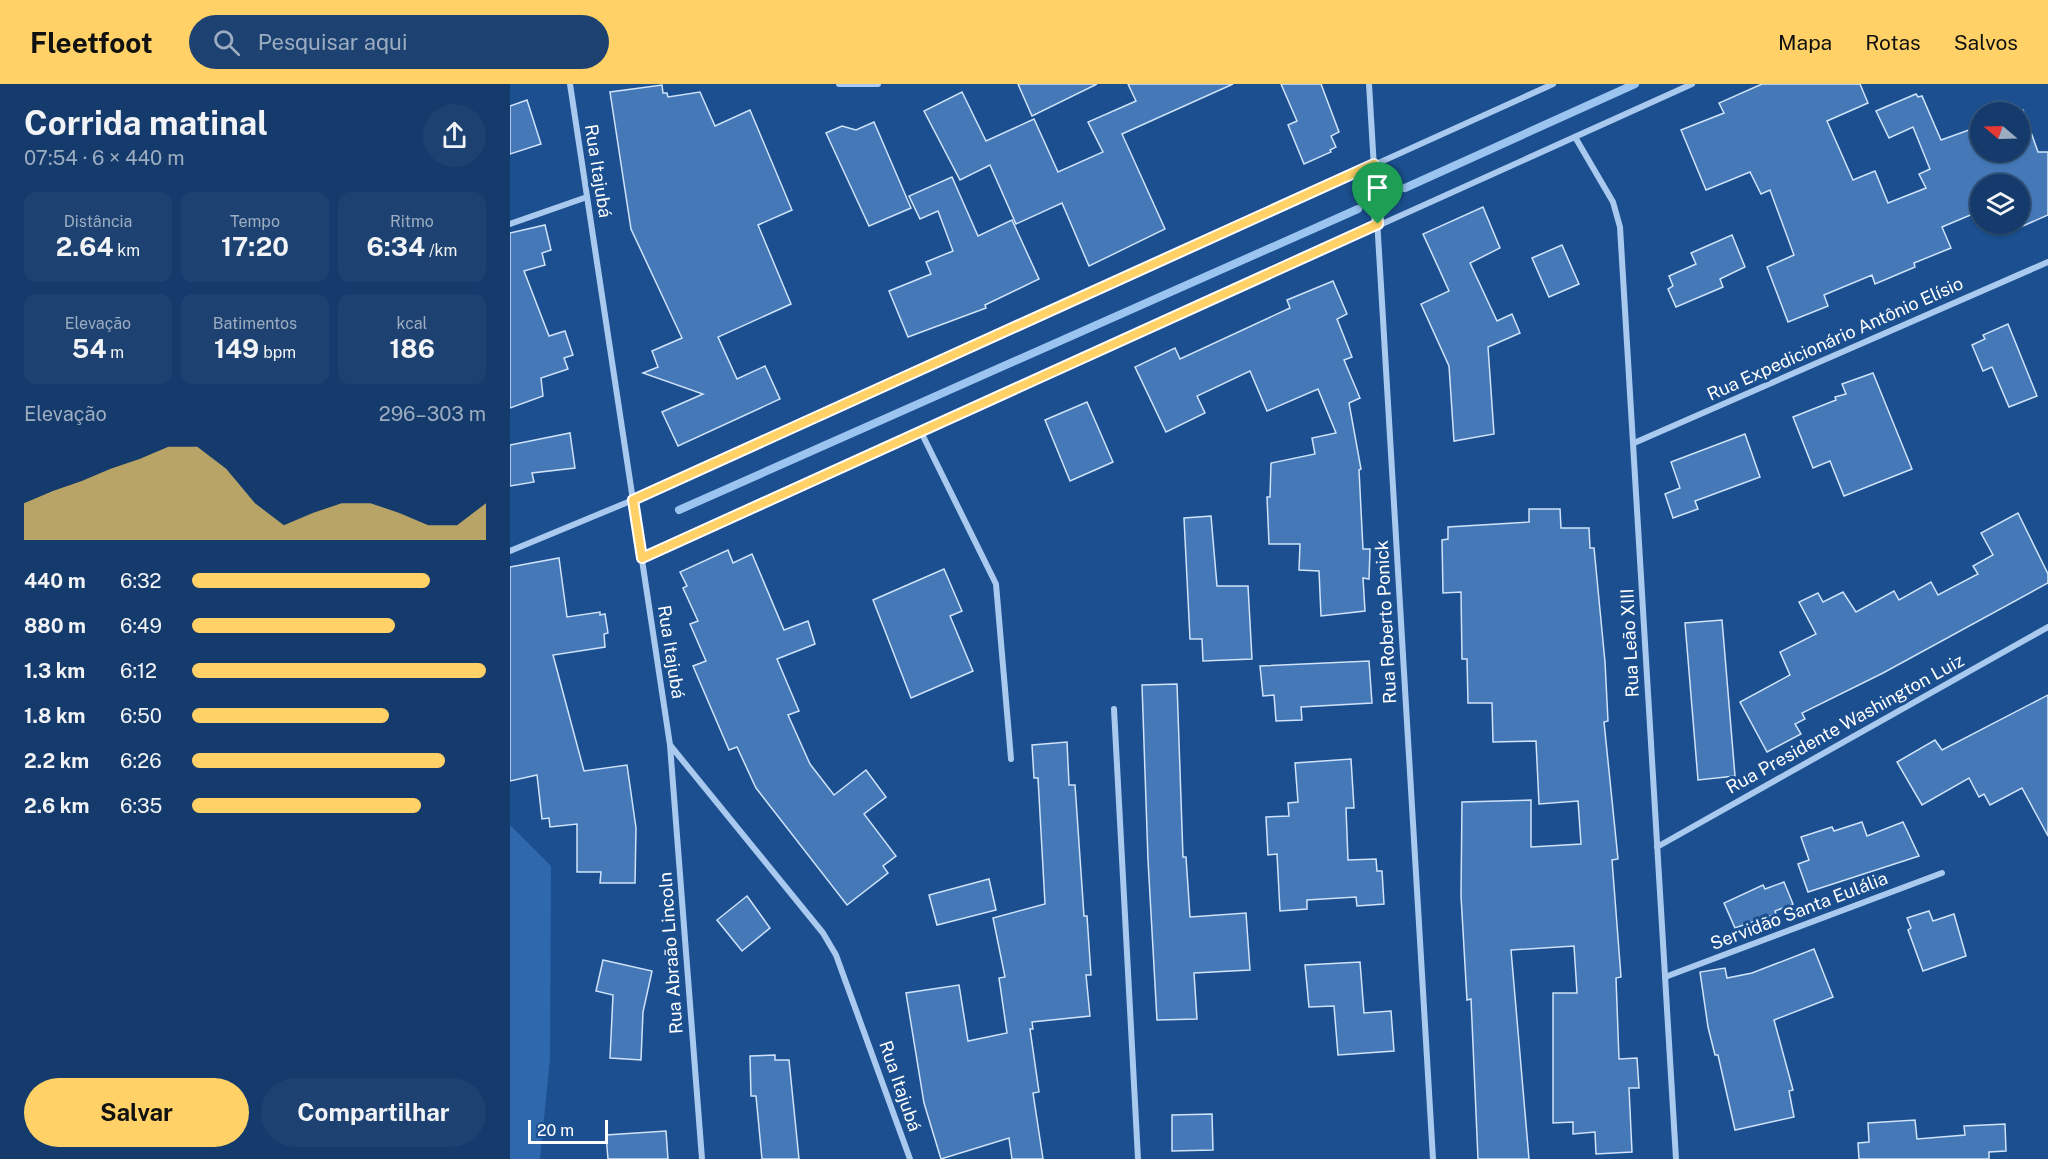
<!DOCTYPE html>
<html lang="pt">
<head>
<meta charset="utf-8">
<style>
  body { margin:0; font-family:"Public Sans",sans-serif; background:#1d4271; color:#f1f3f6; height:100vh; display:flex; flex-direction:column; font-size:22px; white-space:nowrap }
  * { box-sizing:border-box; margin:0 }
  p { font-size:20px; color:#9dadc1 }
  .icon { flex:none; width:33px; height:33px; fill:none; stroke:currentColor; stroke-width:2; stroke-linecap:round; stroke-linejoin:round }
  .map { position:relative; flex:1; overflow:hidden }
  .sheet { display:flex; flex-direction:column; background:#143b6b; width:510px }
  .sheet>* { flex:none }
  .needle { width:39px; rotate:289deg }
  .tools { position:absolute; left:1460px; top:18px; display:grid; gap:12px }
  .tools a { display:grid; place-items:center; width:60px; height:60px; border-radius:50%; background:#143b6b; box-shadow:0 2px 4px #0004,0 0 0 2px #33557e; font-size:30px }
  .scale { position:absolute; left:18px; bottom:15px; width:80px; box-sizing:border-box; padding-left:6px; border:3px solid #fff; border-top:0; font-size:16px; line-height:21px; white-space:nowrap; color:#fff; -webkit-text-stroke:4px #1b4f8f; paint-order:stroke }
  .pin { position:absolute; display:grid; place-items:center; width:51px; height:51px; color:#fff; margin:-62px -26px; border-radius:50% 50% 50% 0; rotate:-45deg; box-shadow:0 0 6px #0007 }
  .pin .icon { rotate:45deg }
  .round { display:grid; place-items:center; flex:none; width:63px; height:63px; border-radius:32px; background:#1d4271 }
  .summary { display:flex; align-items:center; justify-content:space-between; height:102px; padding:0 24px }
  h1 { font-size:33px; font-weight:700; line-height:45px }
  .stats { display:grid; grid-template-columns:repeat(3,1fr); gap:9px; height:102px; padding:6px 24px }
  .stats div { display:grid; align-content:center; border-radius:12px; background:#1d4271; text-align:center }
  .stats b { font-size:26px; font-weight:700 }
  .stats small { font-size:16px; font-weight:400 }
  .stats p { font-size:16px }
  .chart { height:168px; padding:12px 24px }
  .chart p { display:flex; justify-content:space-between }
  .chart svg { width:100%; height:108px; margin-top:6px; fill:#ffd166; opacity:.7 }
  .action { display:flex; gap:12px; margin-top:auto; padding:12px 24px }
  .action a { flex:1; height:69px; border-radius:36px; background:#ffd166; color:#111; font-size:24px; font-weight:700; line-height:69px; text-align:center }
  .action a+a { background:#1d4271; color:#f1f3f6 }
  ul { padding:0 24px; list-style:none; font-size:20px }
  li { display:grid; grid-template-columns:96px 72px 1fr; align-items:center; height:45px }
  li i { height:15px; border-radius:8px; background:#ffd166 }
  header { display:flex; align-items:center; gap:36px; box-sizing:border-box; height:84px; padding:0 30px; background:#ffd166; color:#111 }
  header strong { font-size:28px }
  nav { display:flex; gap:33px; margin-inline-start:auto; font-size:21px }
  .search { width:420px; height:54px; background:#1d4271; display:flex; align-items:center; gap:15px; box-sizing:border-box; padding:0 21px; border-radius:33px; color:#9dadc1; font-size:22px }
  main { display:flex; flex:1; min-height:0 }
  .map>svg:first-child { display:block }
  .green { fill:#2e69ad }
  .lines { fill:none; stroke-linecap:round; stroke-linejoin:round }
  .stream { stroke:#9cc4f0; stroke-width:8 }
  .building { fill:#4478b7; stroke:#cfe3fa; stroke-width:1.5 }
  .minor { stroke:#a9c9ee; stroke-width:6 }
  .route-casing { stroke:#fff; stroke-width:12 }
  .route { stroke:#ffd166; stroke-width:8 }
  .labels { text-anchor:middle; stroke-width:6; stroke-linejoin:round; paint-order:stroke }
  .street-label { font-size:18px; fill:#fff; stroke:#1b4f8f }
</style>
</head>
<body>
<header>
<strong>Fleetfoot</strong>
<div class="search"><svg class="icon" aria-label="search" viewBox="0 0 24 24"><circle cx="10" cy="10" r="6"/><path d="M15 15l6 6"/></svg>Pesquisar aqui</div>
<nav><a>Mapa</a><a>Rotas</a><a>Salvos</a></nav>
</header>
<main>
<section class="sheet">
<div class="summary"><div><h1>Corrida matinal</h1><p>07:54 · 6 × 440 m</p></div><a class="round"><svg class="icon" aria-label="share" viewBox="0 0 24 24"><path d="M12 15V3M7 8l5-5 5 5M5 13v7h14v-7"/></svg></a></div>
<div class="stats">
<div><p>Distância</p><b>2.64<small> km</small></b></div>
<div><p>Tempo</p><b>17:20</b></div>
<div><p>Ritmo</p><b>6:34<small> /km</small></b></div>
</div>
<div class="stats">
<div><p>Elevação</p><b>54<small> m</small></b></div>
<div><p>Batimentos</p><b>149<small> bpm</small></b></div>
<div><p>kcal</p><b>186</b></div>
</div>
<div class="chart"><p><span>Elevação</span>296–303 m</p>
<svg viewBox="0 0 160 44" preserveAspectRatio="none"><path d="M0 44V29L10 24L20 20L30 15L40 11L50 6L60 6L70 15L80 29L90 38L100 33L110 29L120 29L130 33L140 38L150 38L160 29V44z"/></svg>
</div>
<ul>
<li><b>440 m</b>6:32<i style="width:81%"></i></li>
<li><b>880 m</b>6:49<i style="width:69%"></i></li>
<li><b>1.3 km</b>6:12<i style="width:100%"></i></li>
<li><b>1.8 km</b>6:50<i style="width:67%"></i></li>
<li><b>2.2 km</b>6:26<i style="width:86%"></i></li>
<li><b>2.6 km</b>6:35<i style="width:78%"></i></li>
</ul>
<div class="action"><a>Salvar</a><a>Compartilhar</a></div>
</section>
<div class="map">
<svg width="1538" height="1075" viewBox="0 0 1538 1075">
  <rect width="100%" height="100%" fill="#1b4f8f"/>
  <polygon class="green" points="0,741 41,782 40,975 30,1075 0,1075"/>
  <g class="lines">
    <g class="stream">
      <polyline points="895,104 1125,0"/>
      <polyline points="169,426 848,125"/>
    </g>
  </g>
  <g class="building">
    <polygon points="508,0 587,0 522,32"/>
    <polygon points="618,0 723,0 612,50 655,145 579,182 552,119 506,140 480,81 450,96 414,27 452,8 476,57 524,35 548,88 593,68 578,38 626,17"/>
    <polygon points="771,0 811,0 829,48 821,52 826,63 820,66 821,68 794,80 778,41 787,37"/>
    <polygon points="1252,0 1350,0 1358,19 1317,37 1343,96 1365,87 1378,119 1416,104 1409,90 1420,85 1403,43 1379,54 1366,27 1406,10 1408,13 1412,12 1431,56 1470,42 1470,68 1509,68 1507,28 1513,26 1528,68 1538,68 1538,131 1497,149 1493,140 1509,140 1509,100 1470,100 1470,127 1432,143 1441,164 1404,179 1405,183 1365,200 1362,191 1314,211 1318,222 1278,238 1257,183 1284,171 1260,106 1251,110 1240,88 1196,106 1171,46 1214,29 1209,19"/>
    <polygon points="152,1 153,9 157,9 158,13 190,8 205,42 240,26 282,126 248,141 281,220 208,253 227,295 255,282 270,315 168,362 152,328 193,310 133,289 148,283 142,267 172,254 121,145 100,8"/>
    <polygon points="17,16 31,60 0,70 0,22"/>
    <polygon points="364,38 401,124 359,142 316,49 332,42 346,46"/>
    <polygon points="442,93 468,152 502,136 529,195 475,221 476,224 398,253 379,207 421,190 416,178 443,167 428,127 410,135 399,112"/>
    <polygon points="973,123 990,164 960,179 987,237 1002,230 1010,249 978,263 984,350 944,357 939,282 911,220 939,207 913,150"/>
    <polygon points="35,141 41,166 32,169 35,181 14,187 39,252 55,247 63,271 54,274 58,285 31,294 33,312 0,324 0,149"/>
    <polygon points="1222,151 1235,183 1210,195 1213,203 1166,223 1158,205 1163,202 1159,192 1186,180 1181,169"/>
    <polygon points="1052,161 1069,200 1039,213 1022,174"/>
    <polygon points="823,197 837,230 827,235 842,273 834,276 850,314 839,319 851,385 849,386 853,465 860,465 859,495 853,494 855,527 811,532 809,487 789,486 790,460 759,460 757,413 760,413 761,379 805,370 802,354 826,349 808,305 757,327 740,287 687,312 695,329 656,348 625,283 665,264 670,275 780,224 777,216"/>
    <polygon points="1498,240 1527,312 1499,323 1482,283 1473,287 1462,261 1475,255 1473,251"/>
    <polygon points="1363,289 1402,385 1334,412 1320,377 1303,384 1283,333 1326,316 1325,313 1336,310 1332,300"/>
    <polygon points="577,318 603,378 560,397 535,336"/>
    <polygon points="60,349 65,384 22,389 24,398 0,402 0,361"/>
    <polygon points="1235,350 1250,393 1185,417 1188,425 1163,434 1155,410 1170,404 1161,378"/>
    <polygon points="1019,425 1050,425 1051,444 1079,444 1080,464 1084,464 1095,578 1098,637 1094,638 1108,775 1102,776 1111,893 1106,894 1109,975 1127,974 1129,1004 1119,1004 1122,1068 1086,1070 1085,1048 1063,1050 1063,1038 1043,1039 1043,909 1067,909 1064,862 1001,866 1019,1075 968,1075 961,915 957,916 951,812 952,718 1021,716 1021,763 1071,760 1068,717 1029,720 1026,657 983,658 982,619 958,619 957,575 952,575 951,508 933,509 932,456 938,455 938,443 1019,438"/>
    <polygon points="1508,429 1538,490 1538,499 1373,589 1292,629 1295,635 1285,640 1291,650 1257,668 1230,618 1280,591 1270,568 1306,550 1289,518 1308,509 1313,518 1333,508 1346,528 1384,507 1389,516 1421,498 1428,511 1468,490 1463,482 1483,471 1471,449"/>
    <polygon points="701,432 707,502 738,502 742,575 693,577 692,555 680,555 674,434"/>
    <polygon points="218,466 223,479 242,470 274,546 298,537 305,560 267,575 289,627 278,631 300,680 324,711 356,686 376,713 354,730 386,772 373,782 378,789 337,821 246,704 227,663 219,666 183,582 196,577 180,540 188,537 173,504 177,502 170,488"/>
    <polygon points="49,474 57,533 90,528 90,531 95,530 98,549 94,550 95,563 43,571 74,687 117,681 126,744 125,799 90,799 91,788 67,788 67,740 40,743 39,734 32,735 27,691 0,697 0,483"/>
    <polygon points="434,485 452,527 440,532 463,587 401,614 363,516"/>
    <polygon points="1212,536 1225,692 1188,696 1175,539"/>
    <polygon points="859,577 862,619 791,623 792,636 766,637 764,611 753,612 750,582"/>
    <polygon points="667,600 673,773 676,773 680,833 736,829 740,886 684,889 687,935 647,936 638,776 632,601"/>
    <polygon points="1538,611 1538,752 1512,704 1480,721 1474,710 1469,713 1459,694 1412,721 1387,678 1425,656 1432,666"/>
    <polygon points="557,658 559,701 565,701 574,832 577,832 581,891 576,891 580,932 522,938 523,945 520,945 529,1008 523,1009 533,1075 502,1075 499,1054 431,1075 414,1019 396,909 449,901 458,957 497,949 489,894 495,893 483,834 535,820 528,694 524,694 522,661"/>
    <polygon points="841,675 844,724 836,724 838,776 866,775 867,787 872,787 874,820 847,822 846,813 797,816 797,825 770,827 767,770 758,771 756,733 779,732 778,719 788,718 785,679"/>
    <polygon points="1352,738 1357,752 1393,738 1409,772 1298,808 1288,780 1299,776 1291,753 1322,743 1324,747"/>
    <polygon points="479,795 486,826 427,841 419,811"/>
    <polygon points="1274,798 1283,820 1265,827 1266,830 1225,844 1214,819 1253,801 1255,805"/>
    <polygon points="237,812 260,844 232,867 207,836"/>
    <polygon points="1419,827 1423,837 1444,830 1456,872 1413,887 1398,846 1401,844 1397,834"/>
    <polygon points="1304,865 1323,913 1264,936 1283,1006 1279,1007 1284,1033 1225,1046 1208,971 1205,971 1198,943 1190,888 1215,884 1217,894 1242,889"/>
    <polygon points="93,876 142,887 133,928 131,976 100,974 103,911 86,907"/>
    <polygon points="850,878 854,929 881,927 884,967 828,971 824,922 799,923 795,881"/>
    <polygon points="265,971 265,976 279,976 289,1075 252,1075 246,1012 241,1012 240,972"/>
    <polygon points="702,1030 703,1066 662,1067 662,1031"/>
    <polygon points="1405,1036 1407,1055 1455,1051 1454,1042 1495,1040 1496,1067 1479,1068 1479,1075 1349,1075 1348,1059 1359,1058 1358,1039"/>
    <polygon points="156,1047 158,1075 98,1075 96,1051"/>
  </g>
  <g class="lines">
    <g class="minor">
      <polyline points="60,0 160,661 313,849 326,871 400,1075"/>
      <polyline points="329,0 368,0"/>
      <polyline points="859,0 923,1075"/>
      <polyline points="1065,53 1103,118 1110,143 1166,1075"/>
      <polyline points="0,140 77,113"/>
      <polyline points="411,348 486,500 501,675"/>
      <polyline points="1124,359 1538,178"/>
      <polyline points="0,467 123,416 1043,0"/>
      <polyline points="132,474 1182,0"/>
      <polyline points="604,625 628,1075"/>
      <polyline points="160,661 192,1075"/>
      <polyline points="1147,763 1538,543"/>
      <polyline points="1155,893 1432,789"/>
    </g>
  </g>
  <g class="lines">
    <defs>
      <polygon id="route" points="864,80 868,140 132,474 123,416"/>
    </defs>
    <use href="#route" class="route-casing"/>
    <use href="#route" class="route"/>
  </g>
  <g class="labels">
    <g class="street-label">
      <text transform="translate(88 87) rotate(81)" y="6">Rua Itajubá</text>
      <text transform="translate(1325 255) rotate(-24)" y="6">Rua Expedicionário Antônio Elísio</text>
      <text transform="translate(876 538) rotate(-93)" y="6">Rua Roberto Ponick</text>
      <text transform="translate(1120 559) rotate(-93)" y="6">Rua Leão XIII</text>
      <text transform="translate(161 568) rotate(81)" y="6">Rua Itajubá</text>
      <text transform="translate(1335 640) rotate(-29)" y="6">Rua Presidente Washington Luiz</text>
      <text transform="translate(1289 827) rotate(-21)" y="6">Servidão Santa Eulália</text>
      <text transform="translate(161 869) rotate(-94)" y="6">Rua Abraão Lincoln</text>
      <text transform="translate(390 1002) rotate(71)" y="6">Rua Itajubá</text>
    </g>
  </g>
</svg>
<div class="tools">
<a><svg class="needle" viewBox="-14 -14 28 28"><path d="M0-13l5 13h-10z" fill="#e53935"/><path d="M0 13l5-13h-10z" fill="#9dadc1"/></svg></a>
<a><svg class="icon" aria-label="layers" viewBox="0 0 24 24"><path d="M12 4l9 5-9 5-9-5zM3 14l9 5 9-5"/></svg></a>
</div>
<div class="scale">20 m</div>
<div class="pin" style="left:868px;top:140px;background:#1e9e55"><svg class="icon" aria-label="arrive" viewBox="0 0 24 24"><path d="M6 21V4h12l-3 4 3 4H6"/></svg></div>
</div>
</main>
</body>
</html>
